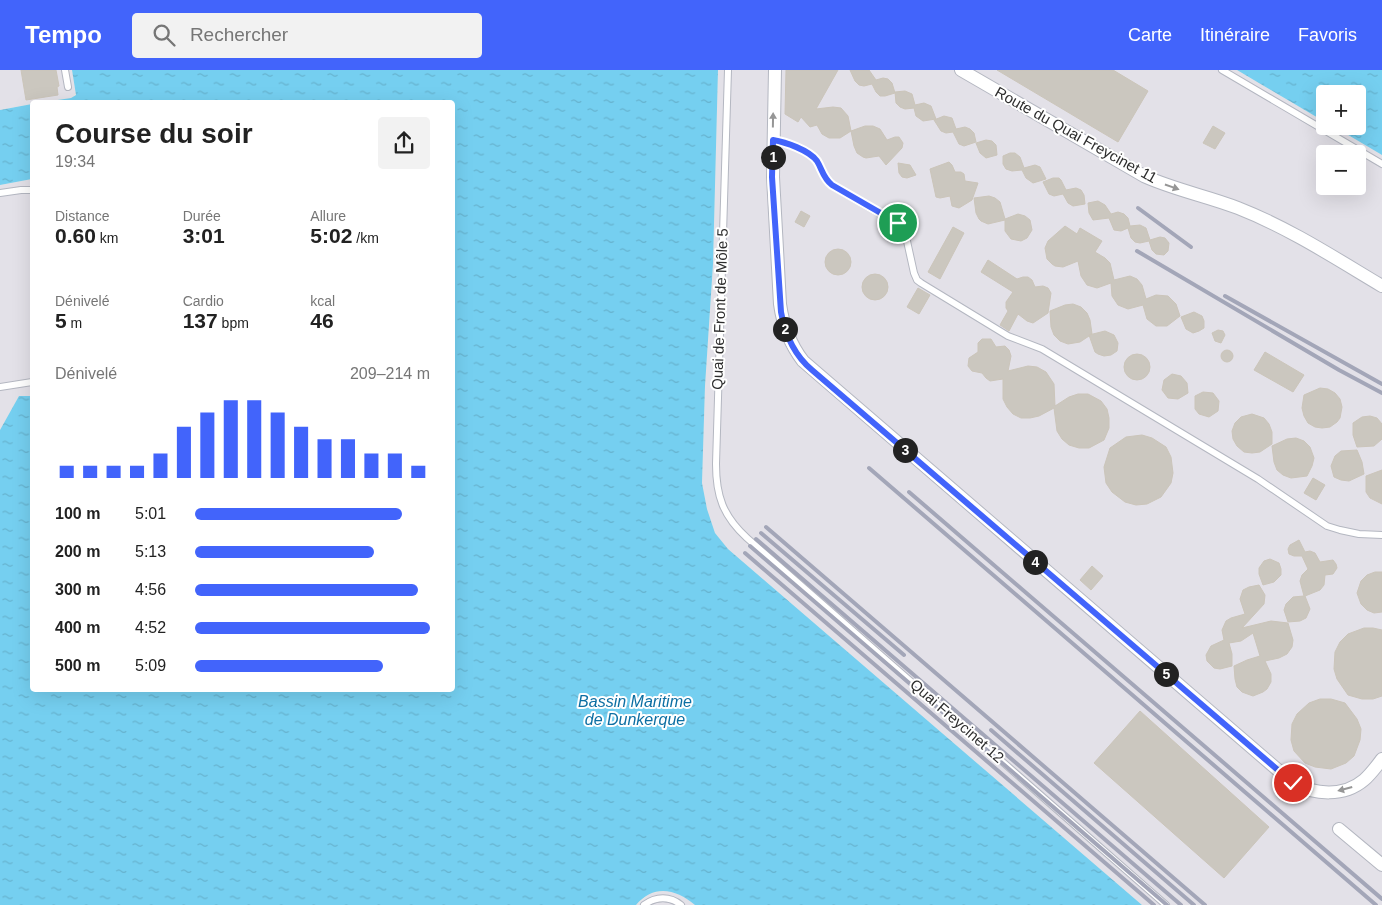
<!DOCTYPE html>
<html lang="fr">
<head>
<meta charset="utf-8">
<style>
  body { margin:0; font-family:Helvetica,sans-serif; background:#f2f2f2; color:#222; height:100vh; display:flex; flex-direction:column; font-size:19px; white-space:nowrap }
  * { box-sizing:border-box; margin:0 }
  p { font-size:16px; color:#767676 }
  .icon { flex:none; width:28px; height:28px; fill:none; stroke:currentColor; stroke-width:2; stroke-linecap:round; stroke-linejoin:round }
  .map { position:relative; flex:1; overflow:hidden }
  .drawer { position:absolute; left:30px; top:30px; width:425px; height:592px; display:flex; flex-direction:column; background:#fff; border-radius:5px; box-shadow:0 5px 20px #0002 }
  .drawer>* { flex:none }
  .controls { position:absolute; left:1316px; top:15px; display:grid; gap:10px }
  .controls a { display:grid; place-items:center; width:50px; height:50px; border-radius:5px; background:#fff; box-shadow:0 5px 20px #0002; font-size:25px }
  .pin { position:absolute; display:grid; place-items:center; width:42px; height:42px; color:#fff; margin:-21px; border:2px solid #fff; border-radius:50%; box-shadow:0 1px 5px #0007 }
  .km { position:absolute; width:25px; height:25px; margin:-12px; border-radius:50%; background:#222; color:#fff; font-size:14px; line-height:25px; text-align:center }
  .round { display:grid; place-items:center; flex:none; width:52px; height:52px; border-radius:5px; background:#f2f2f2 }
  .overview { display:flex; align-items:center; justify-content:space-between; height:85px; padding:0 25px }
  h1 { font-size:28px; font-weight:700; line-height:38px }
  .figures { display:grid; grid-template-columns:repeat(3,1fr); gap:8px; height:85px; padding:5px 25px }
  .figures div { display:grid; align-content:center }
  .figures b { font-size:21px; font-weight:700 }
  .figures small { font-size:14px; font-weight:400 }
  .figures p { font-size:14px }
  .chart { height:140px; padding:10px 25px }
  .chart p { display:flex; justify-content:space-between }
  .chart svg { width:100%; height:90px; margin-top:5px; stroke:#4264fb; stroke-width:6 }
  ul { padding:0 25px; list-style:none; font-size:16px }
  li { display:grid; grid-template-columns:80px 60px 1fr; align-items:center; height:38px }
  li i { height:12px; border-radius:6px; background:#4264fb }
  header { display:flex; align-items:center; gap:30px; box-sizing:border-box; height:70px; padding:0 25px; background:#4264fb; color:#fff }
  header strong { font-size:24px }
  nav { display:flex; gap:28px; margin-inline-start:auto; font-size:18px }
  .search { width:350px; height:45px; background:#f2f2f2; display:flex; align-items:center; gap:12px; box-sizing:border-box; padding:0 18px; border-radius:5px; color:#767676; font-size:19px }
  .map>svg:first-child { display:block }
  .industrial { fill:#e3e1e8; fill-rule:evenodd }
  .water { fill:url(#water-ripples) }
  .building { fill:#cbc7bf; stroke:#cbc5ba }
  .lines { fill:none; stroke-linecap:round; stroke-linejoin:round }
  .lane-casing { stroke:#b4b7c1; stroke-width:8 }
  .street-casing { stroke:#b4b7c1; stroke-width:14 }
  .lane { stroke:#fff; stroke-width:6 }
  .street { stroke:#fff; stroke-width:12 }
  .rail { stroke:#a3a6b8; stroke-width:4 }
  .oneway { fill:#969696 }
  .route-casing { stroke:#fff; stroke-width:10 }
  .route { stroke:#4264fb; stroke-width:6 }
  .labels { text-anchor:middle; stroke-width:4; stroke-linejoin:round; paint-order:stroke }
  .street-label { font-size:15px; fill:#2e2e2e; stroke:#fff }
  .water-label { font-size:16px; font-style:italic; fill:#0d6fa3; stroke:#fff }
</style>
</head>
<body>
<header>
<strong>Tempo</strong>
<div class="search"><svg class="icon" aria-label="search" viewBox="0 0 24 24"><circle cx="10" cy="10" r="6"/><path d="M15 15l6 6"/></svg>Rechercher</div>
<nav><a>Carte</a><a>Itinéraire</a><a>Favoris</a></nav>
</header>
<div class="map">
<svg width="1382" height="835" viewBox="0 0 1382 835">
  <defs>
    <pattern id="water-ripples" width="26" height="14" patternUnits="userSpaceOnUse" patternTransform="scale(1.25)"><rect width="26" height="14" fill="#75cff0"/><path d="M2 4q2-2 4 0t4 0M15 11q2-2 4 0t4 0" fill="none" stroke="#66b2ce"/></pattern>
  </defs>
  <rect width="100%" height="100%" fill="#efe9e1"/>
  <g class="industrial">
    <polygon points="0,0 72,0 76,24 71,28 44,32 32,32 32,34 0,40"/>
    <path d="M718,0H1237L1325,52V56H1333L1382,85V835H1142L728,479L715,463L707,439L702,413L705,316L713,194ZM1325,84H1358V116H1325Z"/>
    <polygon points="32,109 32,326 19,326 0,360 0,115"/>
    <polygon points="663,821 669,821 682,825 695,835 636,835 649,824"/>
  </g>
  <g class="water">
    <path d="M72,0H718L713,194L705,316L702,413L707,439L715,463L728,479L1142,835H695C676,819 654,814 636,835H0V360L19,326H32V620H452V32H44L71,28L76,25Z"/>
    <polygon points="1237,0 1382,0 1382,85 1333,56 1358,56 1358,24 1325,24 1325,52"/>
    <polygon points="32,34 32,109 0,115 0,40"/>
  </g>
  <g class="building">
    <polygon points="21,0 56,0 59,16 57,17 58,25 26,30"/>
    <polygon points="786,0 838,0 816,39 833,37 841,38 848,46 851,61 865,56 873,56 880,59 887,70 895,67 899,67 903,73 902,78 886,95 879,86 866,88 863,87 857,83 854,76 851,61 840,68 829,68 822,64 817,55 810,57 801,47 798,52 785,44"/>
    <polygon points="850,0 869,0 876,10 883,8 888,9 892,13 895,23 885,26 880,26 876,22 872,14 864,16 859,15 855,11"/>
    <polygon points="997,0 1113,0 1148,21 1118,72"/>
    <polygon points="905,21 912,24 915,35 924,33 931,36 936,49 923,51 916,46 914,38 905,39 900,37 896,33 895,22"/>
    <polygon points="944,46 952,48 956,59 965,57 970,59 974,63 976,72 964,76 959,74 953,62 946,63 941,61 934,50"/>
    <polygon points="1213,56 1225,63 1215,79 1203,73"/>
    <polygon points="986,70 992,71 996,75 997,85 986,88 980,83 976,73"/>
    <polygon points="1010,83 1015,83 1020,87 1024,98 1035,95 1040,97 1046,109 1033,113 1026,108 1022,100 1012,101 1006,99 1003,94 1003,86"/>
    <polygon points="949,92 952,95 955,102 961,102 964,104 965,111 978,113 972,130 959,138 952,136 950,126 940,128 936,127 930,99"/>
    <polygon points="898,93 910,95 916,105 907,108 902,107 899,103"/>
    <polygon points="1053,108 1059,108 1061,110 1066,120 1076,118 1081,120 1084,125 1085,134 1073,136 1068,133 1063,124 1054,126 1049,124 1043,112"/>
    <polygon points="989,126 995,128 1000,132 1005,149 1018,144 1025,146 1030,150 1032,160 1027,168 1021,171 1011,169 1005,161 1005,150 988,154 981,151 979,149 976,143 974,128"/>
    <polygon points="1098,131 1105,135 1111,144 1118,142 1124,144 1128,148 1130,156 1140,155 1146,158 1150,170 1160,167 1165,168 1169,173 1168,181 1164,185 1156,184 1152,180 1149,171 1140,173 1135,172 1131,168 1128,158 1121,161 1114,160 1109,148 1093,150 1089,143 1088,133"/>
    <polygon points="801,141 810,146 804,157 795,152"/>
    <polygon points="1065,156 1077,164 1080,158 1102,171 1095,182 1105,188 1110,193 1114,210 1130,206 1137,209 1142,215 1146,229 1156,225 1168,226 1176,234 1180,246 1167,256 1156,256 1147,249 1143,235 1128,239 1118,235 1112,226 1111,213 1097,218 1087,215 1081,206 1078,191 1063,197 1055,196 1052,194 1047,189 1045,178 1048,171"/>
    <polygon points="953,157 964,163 940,209 928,202"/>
    <circle cx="838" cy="192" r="13"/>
    <polygon points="988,190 1017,209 1023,207 1028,207 1032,210 1035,217 1043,216 1048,218 1051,223 1048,243 1033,253 1027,251 1018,244 1009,261 1000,255 1008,241 1006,238 1006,232 1013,222 981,202"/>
    <circle cx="875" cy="217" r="13"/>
    <polygon points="918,218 930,225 919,244 907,237"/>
    <polygon points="1073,234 1081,237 1087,243 1090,250 1092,264 1080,272 1068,274 1060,271 1054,265 1051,257 1050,241 1065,235"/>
    <polygon points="1194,242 1202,246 1204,251 1204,258 1199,261 1193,263 1186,259 1181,247"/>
    <polygon points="1218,260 1223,261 1225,265 1221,273 1215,271 1212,263"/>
    <polygon points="1105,261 1114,265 1118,273 1117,281 1111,285 1104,286 1098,284 1095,282 1089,265"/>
    <polygon points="982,269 991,269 996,277 1005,276 1009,280 1011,286 1008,301 1028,296 1037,297 1046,302 1054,314 1055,336 1069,327 1078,324 1088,324 1101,331 1107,339 1109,348 1109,358 1104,370 1089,378 1079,378 1069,375 1062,369 1057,361 1054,338 1039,346 1030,348 1021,348 1013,344 1007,337 1003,329 1003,309 990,311 986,308 982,303 972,301 968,296 969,288 978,282 978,273"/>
    <circle cx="1227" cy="286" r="6"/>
    <polygon points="1265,282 1304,305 1293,322 1254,300"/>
    <circle cx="1137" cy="297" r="13"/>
    <polygon points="1172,304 1181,306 1187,313 1188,323 1178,329 1168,328 1162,320 1164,310"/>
    <polygon points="1320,318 1328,319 1335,323 1340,329 1342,337 1340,348 1337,352 1330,357 1322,358 1315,357 1308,353 1304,346 1302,338 1304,325"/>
    <polygon points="1203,322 1213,323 1219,331 1218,341 1209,347 1199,344 1195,339 1195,326"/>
    <polygon points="1252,344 1264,348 1269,354 1272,362 1272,374 1260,382 1252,383 1244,382 1237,376 1233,369 1232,361 1235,353 1241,347"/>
    <polygon points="1370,346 1377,348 1382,354 1382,369 1374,376 1357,377 1353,365 1353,353 1362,347"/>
    <polygon points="1142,365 1152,368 1166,377 1171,387 1173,403 1171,413 1161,427 1147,434 1136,435 1125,432 1112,422 1106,413 1104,397 1110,378 1126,367"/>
    <polygon points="1296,368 1304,371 1310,377 1314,388 1312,396 1307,406 1291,408 1283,405 1277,400 1274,392 1272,376 1287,369"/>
    <polygon points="1357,380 1362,392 1364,404 1349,411 1341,410 1334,407 1331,396 1335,386 1341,381"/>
    <polygon points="1382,400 1382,434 1370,428 1366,422 1366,406"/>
    <polygon points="1313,408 1325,415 1316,430 1304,423"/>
    <polygon points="1299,470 1305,482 1310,481 1315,483 1320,492 1333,490 1336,494 1337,498 1333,504 1325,505 1324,515 1320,520 1305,526 1310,539 1306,548 1300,551 1288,552 1284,540 1286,534 1293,527 1304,526 1300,511 1302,505 1308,499 1302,486 1294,486 1289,484 1288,479 1290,475"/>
    <polygon points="1270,489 1279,493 1281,499 1281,505 1274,512 1263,515 1259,504 1259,498 1264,491"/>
    <polygon points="1092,496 1103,506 1091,520 1080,510"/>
    <polygon points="1375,502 1382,502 1382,542 1374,543 1367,540 1361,534 1357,523 1361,511 1367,505"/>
    <polygon points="1259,515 1265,525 1264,534 1242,558 1271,551 1288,553 1293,570 1292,577 1287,584 1279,588 1265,591 1271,604 1271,612 1267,619 1263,622 1253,626 1242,622 1237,617 1235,609 1234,596 1247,590 1260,586 1253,563 1241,571 1229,573 1232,584 1232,596 1220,599 1214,598 1207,591 1206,585 1211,576 1224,570 1222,560 1226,551 1231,548 1245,544 1240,529 1243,520 1249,517"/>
    <polygon points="1364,558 1373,558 1382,560 1382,626 1373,629 1362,629 1348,625 1337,609 1334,599 1335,582 1340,572 1348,564"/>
    <polygon points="1320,629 1331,629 1345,633 1357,649 1361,659 1360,670 1354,686 1346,693 1331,699 1315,697 1305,693 1294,681 1291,670 1292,654 1297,644 1309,633"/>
    <polygon points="1140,641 1269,757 1224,808 1094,693"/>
  </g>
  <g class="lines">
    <defs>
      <g id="lane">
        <polyline points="65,0 68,17"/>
        <path d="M728,0L716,394C716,426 723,446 747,468L1166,835"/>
        <polyline points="1222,0 1382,94"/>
        <path d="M773,70C785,72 809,80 817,91C822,99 823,108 831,115L901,156L905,162L914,203L917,210L921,213L1008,266L1042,279L1258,409L1327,456L1340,460L1359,464L1382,465"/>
        <polyline points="0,123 21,120 32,120"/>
        <polyline points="0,317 32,312"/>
        <path d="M644,835C656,826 670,826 681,835"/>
      </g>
      <g id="street">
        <path d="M775,0L773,107L780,234C783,256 790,274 803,291L1293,713C1315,725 1344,727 1364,710C1371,704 1376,697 1382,689"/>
        <path d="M961,0L1144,106C1175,120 1207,126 1238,138C1289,158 1335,188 1382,216"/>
        <polyline points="1339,759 1382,795"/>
      </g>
    </defs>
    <use href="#lane" class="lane-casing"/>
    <use href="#street" class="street-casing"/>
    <use href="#lane" class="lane"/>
    <use href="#street" class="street"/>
    <g class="rail">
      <polyline points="1138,138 1191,177"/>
      <polyline points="1137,181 1339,300 1382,323"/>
      <polyline points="1225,226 1382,314"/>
      <polyline points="869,398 1376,835"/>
      <polyline points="909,422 1382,829"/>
      <polyline points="766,457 1205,835"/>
      <polyline points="761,463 904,585"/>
      <polyline points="756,469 1181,835"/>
      <polyline points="750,476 1167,835"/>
      <polyline points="745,483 1154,835"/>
      <polyline points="991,660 1194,835"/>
    </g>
  </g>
  <defs><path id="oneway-solid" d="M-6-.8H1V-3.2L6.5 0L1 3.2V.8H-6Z" transform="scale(1.25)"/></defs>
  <g class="oneway">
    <use href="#oneway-solid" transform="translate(773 50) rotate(-89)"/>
    <use href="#oneway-solid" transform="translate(1172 117) rotate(19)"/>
    <use href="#oneway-solid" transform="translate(1345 719) rotate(165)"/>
  </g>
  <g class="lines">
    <defs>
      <path id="route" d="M898,153L832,115C823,108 822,99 817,91C809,80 785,72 773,70L772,107L781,242C785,264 794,285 812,300L1293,713"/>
    </defs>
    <use href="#route" class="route-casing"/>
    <use href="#route" class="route"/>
  </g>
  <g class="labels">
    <g class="street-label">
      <text transform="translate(1076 65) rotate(29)" y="5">Route du Quai Freycinet 11</text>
      <text transform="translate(720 239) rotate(-88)" y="5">Quai de Front de Môle 5</text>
      <text transform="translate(957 651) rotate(41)" y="5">Quai Freycinet 12</text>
    </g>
    <g class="water-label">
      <text x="635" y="637">Bassin Maritime<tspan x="635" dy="18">de Dunkerque</tspan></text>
    </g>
  </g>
</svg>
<div class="controls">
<a>+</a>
<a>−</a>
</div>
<div class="pin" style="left:898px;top:153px;background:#1e9e55"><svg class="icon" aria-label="arrive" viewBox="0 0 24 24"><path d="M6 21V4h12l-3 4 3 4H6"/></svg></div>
<div class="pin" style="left:1293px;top:713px;background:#d93025"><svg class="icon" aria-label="check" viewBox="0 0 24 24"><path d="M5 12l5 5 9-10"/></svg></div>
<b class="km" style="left:773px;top:87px">1</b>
<b class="km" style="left:785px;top:259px">2</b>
<b class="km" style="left:905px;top:380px">3</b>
<b class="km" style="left:1035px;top:492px">4</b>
<b class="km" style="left:1166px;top:604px">5</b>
<section class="drawer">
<div class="overview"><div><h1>Course du soir</h1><p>19:34</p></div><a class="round"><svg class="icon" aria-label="share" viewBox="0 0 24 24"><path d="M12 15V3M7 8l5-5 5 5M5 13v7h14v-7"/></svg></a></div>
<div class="figures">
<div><p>Distance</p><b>0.60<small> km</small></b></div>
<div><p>Durée</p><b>3:01</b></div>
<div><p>Allure</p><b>5:02<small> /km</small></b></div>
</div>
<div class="figures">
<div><p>Dénivelé</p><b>5<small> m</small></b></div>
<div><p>Cardio</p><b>137<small> bpm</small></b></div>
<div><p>kcal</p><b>46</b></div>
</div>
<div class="chart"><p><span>Dénivelé</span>209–214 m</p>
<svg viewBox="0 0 160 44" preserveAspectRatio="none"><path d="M5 44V38M15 44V38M25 44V38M35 44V38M45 44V32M55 44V19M65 44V12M75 44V6M85 44V6M95 44V12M105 44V19M115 44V25M125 44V25M135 44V32M145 44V32M155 44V38"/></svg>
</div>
<ul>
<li><b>100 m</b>5:01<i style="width:88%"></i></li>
<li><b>200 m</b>5:13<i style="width:76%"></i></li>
<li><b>300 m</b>4:56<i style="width:95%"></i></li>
<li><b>400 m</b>4:52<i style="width:100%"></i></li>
<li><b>500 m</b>5:09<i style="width:80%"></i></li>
</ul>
</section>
</div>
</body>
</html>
